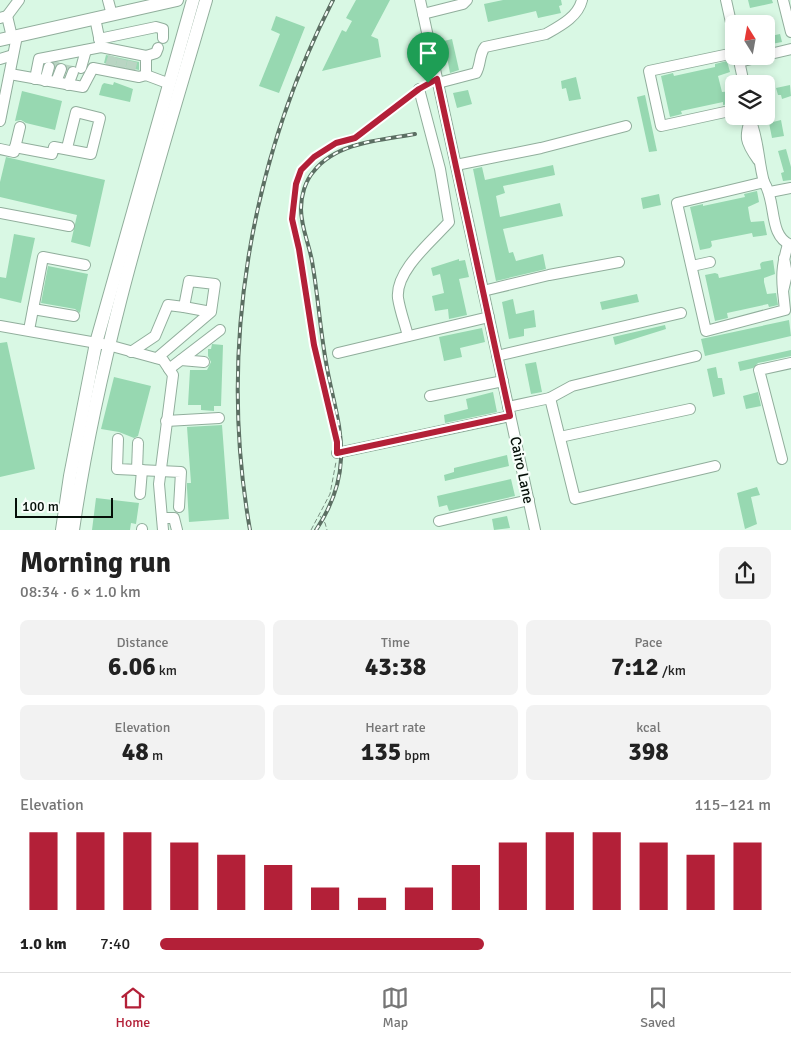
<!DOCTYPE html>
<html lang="en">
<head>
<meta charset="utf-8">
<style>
  body { margin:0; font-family:Signika,sans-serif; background:#f2f2f2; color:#222; height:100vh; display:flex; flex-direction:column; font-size:19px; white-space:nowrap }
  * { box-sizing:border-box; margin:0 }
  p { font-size:16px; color:#767676 }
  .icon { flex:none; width:28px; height:28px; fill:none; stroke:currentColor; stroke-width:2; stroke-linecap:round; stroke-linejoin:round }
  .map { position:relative; height:530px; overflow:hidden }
  .panel { display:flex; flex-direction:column; background:#fff; flex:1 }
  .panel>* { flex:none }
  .needle { width:32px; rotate:349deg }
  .tools { position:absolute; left:725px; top:15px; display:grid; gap:10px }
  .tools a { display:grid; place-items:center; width:50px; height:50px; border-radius:8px; background:#fff; box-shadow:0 2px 8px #0003; font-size:25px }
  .scale { position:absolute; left:15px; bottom:12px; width:98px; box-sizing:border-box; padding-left:5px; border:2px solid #050f08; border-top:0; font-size:14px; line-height:18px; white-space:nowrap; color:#050f08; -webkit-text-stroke:4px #f8fefa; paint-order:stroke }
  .pin { position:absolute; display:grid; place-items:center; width:42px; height:42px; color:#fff; margin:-51px -21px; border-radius:50% 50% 50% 0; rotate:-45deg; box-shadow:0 0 5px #0007 }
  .pin .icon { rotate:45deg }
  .round { display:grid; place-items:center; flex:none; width:52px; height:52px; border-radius:8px; background:#f2f2f2 }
  .headline { display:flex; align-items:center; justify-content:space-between; height:85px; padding:0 20px }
  h1 { font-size:28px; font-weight:700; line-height:38px }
  .metrics { display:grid; grid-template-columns:repeat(3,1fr); gap:8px; height:85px; padding:5px 20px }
  .metrics div { display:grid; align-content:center; border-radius:8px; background:#f2f2f2; text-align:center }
  .metrics b { font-size:25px; font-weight:700 }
  .metrics small { font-size:14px; font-weight:400 }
  .metrics p { font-size:14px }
  .chart { height:140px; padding:10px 20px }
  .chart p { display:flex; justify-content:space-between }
  .chart svg { width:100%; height:90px; margin-top:5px; stroke:#b32038; stroke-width:6 }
  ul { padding:0 20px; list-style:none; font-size:16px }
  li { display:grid; grid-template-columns:80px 60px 1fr; align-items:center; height:38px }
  li i { height:12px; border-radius:6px; background:#b32038 }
  .tabs { display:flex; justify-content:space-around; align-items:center; height:70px; border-top:1px solid #e0e0e0; background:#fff; font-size:14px; color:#767676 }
  .tabs a { display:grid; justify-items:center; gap:2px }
  .tabs .active { color:#b32038 }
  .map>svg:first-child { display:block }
  .building { fill:#97d8b1 }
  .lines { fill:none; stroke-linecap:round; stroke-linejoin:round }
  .minor-tunnel { stroke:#b9d5c3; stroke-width:10; stroke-dasharray:10 5; stroke-linecap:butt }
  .minor-casing { stroke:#91ae9c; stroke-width:12 }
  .major-casing { stroke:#91ae9c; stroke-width:14 }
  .path { stroke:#798f80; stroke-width:1; stroke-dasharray:5 2.5; stroke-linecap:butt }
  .minor { stroke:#fff; stroke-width:10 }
  .major { stroke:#fff; stroke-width:12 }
  .rail-casing { stroke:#5c6f63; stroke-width:4 }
  .rail { stroke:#f8fefa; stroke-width:2; stroke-dasharray:5.5; stroke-linecap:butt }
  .route-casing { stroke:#fff; stroke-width:10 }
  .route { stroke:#b32038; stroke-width:6 }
  .labels { text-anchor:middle; stroke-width:4.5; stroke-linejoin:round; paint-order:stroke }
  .street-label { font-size:15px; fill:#050f08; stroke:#f8fefa }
</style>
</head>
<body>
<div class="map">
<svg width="791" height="530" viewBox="0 0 791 530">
  <rect width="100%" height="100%" fill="#d9f8e4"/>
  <g class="building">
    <polygon points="356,0 390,0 371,36 378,39 381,57 322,71 342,30 346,32 352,21 346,18"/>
    <polygon points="503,0 561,0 562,5 559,6 561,13 538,18 536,11 488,22 484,4"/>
    <polygon points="748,0 772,0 773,3 750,8"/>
    <polygon points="276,16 305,27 279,93 259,86 280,34 271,30"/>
    <polygon points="780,34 782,42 766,45 766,37"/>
    <polygon points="452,39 459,70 450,73 444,41"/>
    <polygon points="106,55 139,62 139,70 104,63"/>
    <polygon points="727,61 730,72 718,76 722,92 734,91 734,103 723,105 723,102 681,111 682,114 670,117 661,76 673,73 674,76 715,67 715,64"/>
    <polygon points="576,77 581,99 569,101 566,88 562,89 561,81"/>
    <polygon points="114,82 133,89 130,102 99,95 102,85 104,83 113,85"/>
    <polygon points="790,85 791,96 782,99 781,95 778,95 776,88"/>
    <polygon points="468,90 472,104 457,108 453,93"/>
    <polygon points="22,91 62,101 55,130 26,123 21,120 15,121"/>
    <polygon points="645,95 657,151 649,152 637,97"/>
    <polygon points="781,120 784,136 772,138 769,123"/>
    <polygon points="786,149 791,167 791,180 783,181 781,173 784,172 778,151"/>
    <polygon points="6,157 105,180 90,247 71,242 77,215 0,197 0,182"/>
    <polygon points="553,165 555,175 503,186 505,193 496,196 500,217 560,203 563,216 503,229 509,253 513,252 516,261 543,254 546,269 496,281 473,169 482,167 485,180"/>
    <polygon points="757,191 759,202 748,207 750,219 751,222 764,221 767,235 753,237 752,233 711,241 712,246 710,248 700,250 690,207 703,204 703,206 745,197 744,194"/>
    <polygon points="659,194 661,205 643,209 641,198"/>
    <polygon points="14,234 35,238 21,303 0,298 0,277 6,278"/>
    <polygon points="459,259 459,261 465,260 469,277 459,279 467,315 449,319 448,309 435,311 432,296 444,293 440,274 433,276 431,268"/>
    <polygon points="773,260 775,274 764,278 764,282 767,294 776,293 778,305 769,307 768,304 727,313 728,318 715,321 705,275 715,273 718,274 719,278 761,269 760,264 762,262"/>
    <polygon points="48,266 88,274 80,313 75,309 41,303"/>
    <polygon points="637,294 639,302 602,310 600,302"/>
    <polygon points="513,299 516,314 534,310 536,327 524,329 524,336 509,339 502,302"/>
    <polygon points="789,320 791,336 705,356 701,339"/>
    <polygon points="665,325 666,329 615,345 613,337"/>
    <polygon points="482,328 485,342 460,348 462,357 444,361 439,337"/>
    <polygon points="7,342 35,469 0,477 0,343"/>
    <polygon points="212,344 223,345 221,406 214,406 214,411 201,410 201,405 188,405 190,370 207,370 211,362 208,356 208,349 211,349"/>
    <polygon points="791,350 791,356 758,363 753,368 740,371 738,362"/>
    <polygon points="536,362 542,392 531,394 525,364"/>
    <polygon points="716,367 718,378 722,378 725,394 713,397 707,369"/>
    <polygon points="114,377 151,386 138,436 134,438 119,432 101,429"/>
    <polygon points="493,392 497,412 445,423 444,415 468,409 466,399"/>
    <polygon points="758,392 761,406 746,409 743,396"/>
    <polygon points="222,425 229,519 189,522 187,488 187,483 191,483 187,427"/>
    <polygon points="507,455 509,466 445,481 444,475 454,472 454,468"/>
    <polygon points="511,479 515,496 449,511 447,505 439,507 437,496"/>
    <polygon points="757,487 760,495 751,497 757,524 745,529 737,493"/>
    <polygon points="96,498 139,503 136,524 131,523 130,530 92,530"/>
    <polygon points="507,516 510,528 494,530 492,519"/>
  </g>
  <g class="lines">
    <g class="minor-tunnel">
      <polyline points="110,66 114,54"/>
      <polyline points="55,69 58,62"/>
      <polyline points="120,69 123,57"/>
      <polyline points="67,70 68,65"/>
      <polyline points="130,71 133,59"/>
    </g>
    <defs>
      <g id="minor">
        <polyline points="108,0 112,15"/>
        <polyline points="420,0 535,530"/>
        <polyline points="726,0 734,36"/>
        <polyline points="783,0 791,32"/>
        <polyline points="423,14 463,4 467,0"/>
        <polyline points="7,16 19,0"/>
        <polyline points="0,18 7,16 12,37"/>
        <polyline points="95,18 101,47 146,56 146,75"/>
        <polyline points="99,39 156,27 163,29 163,38"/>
        <polyline points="734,53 649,71 661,126 734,110"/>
        <polyline points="766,55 791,49"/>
        <polyline points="146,56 156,53 158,48"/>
        <polyline points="738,56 744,84"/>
        <polyline points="0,59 13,55"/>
        <polyline points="739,62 763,56"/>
        <polyline points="81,68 86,50"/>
        <polyline points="10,74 83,87 93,68 139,77 146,75 170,84"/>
        <polyline points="35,79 39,59 101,47"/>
        <polyline points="45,81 49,67"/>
        <polyline points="56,82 61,69"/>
        <path d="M438,83L476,73C481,65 479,54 485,47L546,34C560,26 578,17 582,0"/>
        <polyline points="68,85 73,72"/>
        <path d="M751,116C745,138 744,140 758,160"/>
        <path d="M750,119C759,140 758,161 764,182"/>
        <polyline points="0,121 17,36"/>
        <polyline points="15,147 52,154 54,147 91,154 100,118 76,112 67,148"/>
        <polyline points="0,149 14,152 20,127"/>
        <polyline points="456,165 541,148 626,126"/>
        <polyline points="770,192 791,188"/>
        <polyline points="0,213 69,226"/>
        <path d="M784,258L787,274L783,291C781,272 783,262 788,244"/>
        <polyline points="692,266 710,262"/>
        <polyline points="483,291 549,275 619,262"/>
        <path d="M783,291L785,310L706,331L677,203L764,182C777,203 768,236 791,245"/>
        <polyline points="33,309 74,316"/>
        <polyline points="0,326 108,345 163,360 173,375 159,484 163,530"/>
        <polyline points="29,330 43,257 85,265"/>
        <path d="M408,336C405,324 400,311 398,298C395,271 432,241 449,222L440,169L419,89"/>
        <polyline points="131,352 155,336 168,305 184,307"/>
        <polyline points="338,353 489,317"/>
        <polyline points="497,356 681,313"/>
        <polyline points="157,358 211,312 215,284 189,281 184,307 211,312"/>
        <polyline points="181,360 204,362"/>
        <polyline points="169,369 220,330"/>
        <polyline points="430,396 503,381"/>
        <polyline points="550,398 572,386 696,356"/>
        <polyline points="508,407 550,398 575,499 715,466"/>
        <polyline points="166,421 219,418"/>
        <polyline points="560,437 690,409"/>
        <polyline points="118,439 117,469 181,472 179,507"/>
        <polyline points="337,453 510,416"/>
        <polyline points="782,459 759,370 791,363"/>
        <polyline points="137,470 138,443"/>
        <polyline points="140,494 142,470"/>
        <polyline points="162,518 174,518 177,530"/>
        <polyline points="439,521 529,500"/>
        <polyline points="142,529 142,530"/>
      </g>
      <g id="major">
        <polyline points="0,40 177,0"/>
        <polyline points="62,530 70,476 96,343 193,0"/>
        <path d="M73,530C99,349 155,175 206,0"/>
      </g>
    </defs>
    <use href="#minor" class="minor-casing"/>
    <use href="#major" class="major-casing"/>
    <g class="path">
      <polyline points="337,446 314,345 299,249 292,219 296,184 301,170 314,157 336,143 355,138 411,95"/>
      <polyline points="320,516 325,523 327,530"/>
      <polyline points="311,530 330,494 336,462"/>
    </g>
    <use href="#minor" class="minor"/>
    <use href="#major" class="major"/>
    <defs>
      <g id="rail">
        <path d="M250,530C218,349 250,162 333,0"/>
        <path d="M316,530C330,509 340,484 341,459C343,427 331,394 326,362C320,329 318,295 312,261C309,244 301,227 301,209C301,196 305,181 314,171C337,142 382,140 415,134"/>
      </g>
    </defs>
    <use href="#rail" class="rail-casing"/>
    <use href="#rail" class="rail"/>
  </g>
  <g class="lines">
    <defs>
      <polygon id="route" points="437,79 510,416 337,453 337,442 314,345 299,249 292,219 296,184 301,170 314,157 336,143 355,138 419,89"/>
    </defs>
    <use href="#route" class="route-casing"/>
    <use href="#route" class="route"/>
  </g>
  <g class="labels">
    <g class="street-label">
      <text transform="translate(522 470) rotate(78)" y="5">Cairo Lane</text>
    </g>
  </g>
</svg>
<div class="tools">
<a><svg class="needle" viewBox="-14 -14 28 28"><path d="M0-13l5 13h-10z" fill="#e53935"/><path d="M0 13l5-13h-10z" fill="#767676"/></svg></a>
<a><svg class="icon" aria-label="layers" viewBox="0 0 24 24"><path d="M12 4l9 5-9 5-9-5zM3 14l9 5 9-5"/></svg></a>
</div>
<div class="scale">100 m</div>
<div class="pin" style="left:428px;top:83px;background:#1e9e55"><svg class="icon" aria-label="arrive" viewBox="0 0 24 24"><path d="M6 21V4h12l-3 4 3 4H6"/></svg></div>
</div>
<section class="panel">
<div class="headline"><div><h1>Morning run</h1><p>08:34 · 6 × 1.0 km</p></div><a class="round"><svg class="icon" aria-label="share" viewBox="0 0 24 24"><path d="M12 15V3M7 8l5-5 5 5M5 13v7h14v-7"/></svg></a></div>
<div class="metrics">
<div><p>Distance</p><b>6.06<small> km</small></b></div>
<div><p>Time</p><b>43:38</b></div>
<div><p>Pace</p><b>7:12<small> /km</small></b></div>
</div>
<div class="metrics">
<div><p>Elevation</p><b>48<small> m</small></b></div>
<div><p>Heart rate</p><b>135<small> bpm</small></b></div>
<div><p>kcal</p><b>398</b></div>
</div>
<div class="chart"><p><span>Elevation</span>115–121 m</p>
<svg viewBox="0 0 160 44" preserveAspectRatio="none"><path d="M5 44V6M15 44V6M25 44V6M35 44V11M45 44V17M55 44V22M65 44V33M75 44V38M85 44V33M95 44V22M105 44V11M115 44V6M125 44V6M135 44V11M145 44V17M155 44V11"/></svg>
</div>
<ul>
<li><b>1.0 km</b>7:40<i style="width:53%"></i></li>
</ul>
</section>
<nav class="tabs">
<a class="active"><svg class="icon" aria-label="home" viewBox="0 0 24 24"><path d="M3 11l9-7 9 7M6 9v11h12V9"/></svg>Home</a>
<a><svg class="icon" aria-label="map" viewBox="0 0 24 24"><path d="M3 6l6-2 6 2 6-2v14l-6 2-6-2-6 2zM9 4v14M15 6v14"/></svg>Map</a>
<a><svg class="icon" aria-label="saved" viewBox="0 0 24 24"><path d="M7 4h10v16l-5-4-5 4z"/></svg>Saved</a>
</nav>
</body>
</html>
